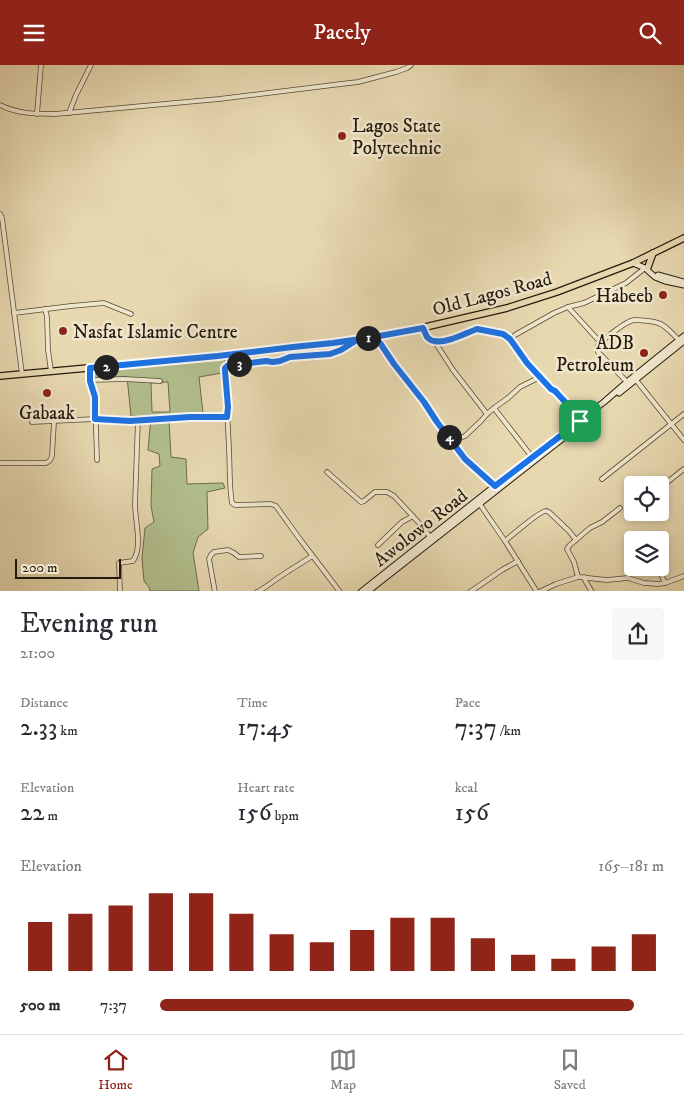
<!DOCTYPE html>
<html lang="en">
<head>
<meta charset="utf-8">
<style>
  body { margin:0; font-family:"IM FELL DW Pica",serif; background:#f7f7f7; color:#2b2b33; height:100vh; display:flex; flex-direction:column; font-size:19px; white-space:nowrap }
  * { box-sizing:border-box; margin:0 }
  p { font-size:16px; color:#7c7c81 }
  .icon { flex:none; width:28px; height:28px; fill:none; stroke:currentColor; stroke-width:2; stroke-linecap:round; stroke-linejoin:round }
  .map { position:relative; height:526px; overflow:hidden }
  .panel { display:flex; flex-direction:column; background:#fff; flex:1 }
  .panel>* { flex:none }
  .tools { position:absolute; left:624px; top:411px; display:grid; gap:10px }
  .tools a { display:grid; place-items:center; width:45px; height:45px; border-radius:5px; background:#fff; box-shadow:0 2px 8px #0003; font-size:25px }
  .scale { position:absolute; left:15px; bottom:12px; width:106px; box-sizing:border-box; padding-left:5px; border:2px solid #261a0c; border-top:0; font-size:14px; line-height:18px; white-space:nowrap; color:#261a0c; -webkit-text-stroke:4px #efe6cc; paint-order:stroke }
  .pin { position:absolute; display:grid; place-items:center; width:42px; height:42px; color:#fff; margin:-21px; border-radius:10px; box-shadow:0 2px 8px #0006 }
  .km { position:absolute; width:25px; height:25px; margin:-12px; border-radius:50%; background:#222; color:#fff; font-size:14px; line-height:25px; text-align:center }
  .round { display:grid; place-items:center; flex:none; width:52px; height:52px; border-radius:5px; background:#f7f7f7 }
  .headline { display:flex; align-items:center; justify-content:space-between; height:85px; padding:0 20px }
  h1 { font-size:28px; font-weight:600; line-height:38px }
  .figures { display:grid; grid-template-columns:repeat(3,1fr); gap:8px; height:85px; padding:5px 20px }
  .figures div { display:grid; align-content:center }
  .figures b { font-size:25px; font-weight:600 }
  .figures small { font-size:14px; font-weight:400 }
  .figures p { font-size:14px }
  .chart { height:140px; padding:10px 20px }
  .chart p { display:flex; justify-content:space-between }
  .chart svg { width:100%; height:90px; margin-top:5px; stroke:#8f2418; stroke-width:6 }
  ul { padding:0 20px; list-style:none; font-size:16px }
  li { display:grid; grid-template-columns:80px 60px 1fr; align-items:center; height:38px }
  li i { height:12px; border-radius:6px; background:#8f2418 }
  header { display:flex; justify-content:space-between; align-items:center; height:65px; padding:0 20px; background:#8f2418; color:#fff; font-size:22px; font-weight:600 }
  .menu { display:flex; justify-content:space-around; align-items:center; height:70px; border-top:1px solid #e1e1e2; background:#fff; font-size:14px; color:#7c7c81 }
  .menu a { display:grid; justify-items:center; gap:2px }
  .menu .active { color:#8f2418 }
  .map>svg:first-child { display:block }
  .green { fill:#b2bf8d; stroke:#6c6c4c; fill-rule:evenodd }
  .lines { fill:none; stroke-linecap:round; stroke-linejoin:round }
  .street-casing { stroke:#564a35; stroke-width:5.5 }
  .secondary-casing { stroke:#261a0c; stroke-width:7 }
  .primary-casing { stroke:#261a0c; stroke-width:8 }
  .street { stroke:#efe6cc; stroke-width:4 }
  .secondary { stroke:#efe6cc; stroke-width:5 }
  .primary { stroke:#e7d8b0; stroke-width:5.5 }
  .route-casing { stroke:#fff; stroke-width:10 }
  .route { stroke:#1a73e8; stroke-width:6 }
  .poi-dot { fill:#8f2418; stroke:#efe6cc; stroke-width:2 }
  .labels { text-anchor:middle; stroke-width:5; stroke-linejoin:round; paint-order:stroke }
  .poi-label { font-size:19px; fill:#261a0c; stroke:#efe6cc; text-anchor:start }
  .street-label { font-size:19px; fill:#261a0c; stroke:#efe6cc }
</style>
</head>
<body>
<header><svg class="icon" aria-label="menu" viewBox="0 0 24 24"><path d="M4 6h16M4 12h16M4 18h16"/></svg>Pacely<svg class="icon" aria-label="search" viewBox="0 0 24 24"><circle cx="10" cy="10" r="6"/><path d="M15 15l6 6"/></svg></header>
<div class="map">
<svg width="684" height="527" viewBox="0 0 684 527">
  <rect width="100%" height="100%" fill="#e7d8b0"/>
  <filter id="stains"><feTurbulence type="fractalNoise" baseFrequency=".004" numOctaves="4"/><feColorMatrix values="0 0 0 0 .2 0 0 0 0 .09 0 0 0 0 .02 0 0 0 .5 -.17"/></filter>
  <radialGradient id="worn" r=".72"><stop offset=".6" stop-color="#630" stop-opacity="0"/><stop offset="1" stop-color="#630" stop-opacity=".3"/></radialGradient>
  <path class="green" d="M225,294L222,308L199,312L203,348L169,355L171,392L186,394L187,419L223,418L225,423L207,427L208,464L198,472L193,488L199,526H150L149,522L144,516L142,493L145,463L154,457L151,441L152,404L160,401L159,389L148,385L151,352L131,351L127,312L91,313L85,306ZM168,317L170,347H152L151,318Z"/>
  <g class="lines">
    <defs>
      <g id="street">
        <path d="M0,40C18,49 36,49 55,49L219,34L341,19L358,17L396,7L407,3L411,0"/>
        <polyline points="69,48 76,30 91,0"/>
        <polyline points="37,49 41,0"/>
        <polyline points="0,149 2,153 22,309"/>
        <polyline points="568,242 600,277"/>
        <polyline points="45,244 47,252 48,285 51,306"/>
        <polyline points="14,248 71,241 104,238 131,249"/>
        <polyline points="423,263 427,273 435,277 442,276 451,274 477,264 503,269 510,274 527,298 551,324 555,326 567,339 572,348 580,356"/>
        <polyline points="515,270 554,248 568,242 584,238 626,218 645,203"/>
        <polyline points="374,272 380,278 394,299 424,337 437,357 465,394 495,421"/>
        <polyline points="435,277 453,305 487,349"/>
        <polyline points="90,303 90,315 95,332 97,395"/>
        <polyline points="90,315 125,314 160,316"/>
        <polyline points="636,315 684,375"/>
        <path d="M627,317L598,287L597,282C602,275 626,256 634,255C639,255 653,256 658,258C666,260 673,270 679,275"/>
        <polyline points="494,343 532,392"/>
        <polyline points="32,357 95,354 130,356 190,352 227,352"/>
        <polyline points="452,376 465,371 481,356 487,349 494,343 508,333 520,322 540,312"/>
        <path d="M0,398H46C50,396 51,395 52,390L54,357"/>
        <polyline points="327,407 361,437 364,436 375,427 387,427 394,431 420,459 431,473"/>
        <polyline points="602,414 684,349"/>
        <polyline points="660,423 684,404"/>
        <polyline points="479,438 505,476 537,527"/>
        <path d="M505,476C511,471 541,445 546,446C548,446 549,447 550,448L569,466L576,475"/>
        <polyline points="378,480 402,457 413,451"/>
        <polyline points="658,502 665,518"/>
        <polyline points="578,512 574,497 567,484 570,480 590,463 602,457 620,443"/>
        <polyline points="584,512 586,517 592,527"/>
        <path d="M120,527L119,498L133,496C143,482 135,456 135,439L138,354"/>
        <polyline points="215,527 209,494 211,490 214,487 228,485 234,488 239,492 261,491"/>
        <path d="M257,527C267,522 273,516 281,511C291,504 302,498 312,491"/>
        <path d="M340,527L299,473L276,441L271,439L235,440L232,438C229,420 230,402 229,384C228,358 226,332 225,306V303L227,301L266,296L273,297L290,292L330,289L341,285L355,276"/>
        <polyline points="470,527 502,505 518,496"/>
        <polyline points="539,527 556,519 578,512 607,515 628,513 644,518 658,519 665,518 684,511"/>
      </g>
      <g id="secondary">
        <polyline points="633,198 645,203 655,212 665,216 684,220"/>
        <polyline points="658,210 684,217"/>
        <polyline points="619,328 684,276"/>
        <polyline points="361,527 525,397 604,337 627,317 684,271"/>
        <polyline points="367,527 585,356"/>
      </g>
      <g id="primary">
        <polyline points="648,202 653,188"/>
        <polyline points="0,311 219,291 293,282 333,278 404,267 507,243 557,227 633,198 684,173"/>
      </g>
    </defs>
    <use href="#street" class="street-casing"/>
    <use href="#secondary" class="secondary-casing"/>
    <use href="#primary" class="primary-casing"/>
    <use href="#street" class="street"/>
    <use href="#secondary" class="secondary"/>
    <use href="#primary" class="primary"/>
  </g>
  <g class="lines">
    <defs>
      <path id="route" d="M580,356L572,348L567,339L555,326L551,324L527,298L510,274L503,269L477,264C466,268 446,279 434,276C431,276 429,274 427,272L423,263L374,272L333,278L293,282L218,291L90,303V316L95,332V354L130,356L190,352H227L228,342L225,306V303L227,301L266,296L273,297L280,296L290,292L330,289L341,285L357,275L374,272L380,278L394,299L424,337L437,357L465,394L495,421L580,356"/>
    </defs>
    <use href="#route" class="route-casing"/>
    <use href="#route" class="route"/>
  </g>
  <g class="poi-dot">
    <circle cx="342" cy="71" r="5"/>
    <circle cx="663" cy="230" r="5"/>
    <circle cx="63" cy="266" r="5"/>
    <circle cx="644" cy="288" r="5"/>
    <circle cx="47" cy="328" r="5"/>
  </g>
  <g class="labels">
    <g class="poi-label">
      <text x="352" y="67">Lagos State<tspan x="352" dy="22">Polytechnic</tspan></text>
      <text x="653" y="237" text-anchor="end">Habeeb</text>
      <text x="73" y="273">Nasfat Islamic Centre</text>
      <text x="634" y="284" text-anchor="end">ADB<tspan x="634" dy="22">Petroleum</tspan></text>
      <text x="47" y="354" text-anchor="middle">Gabaak</text>
    </g>
    <g class="street-label">
      <text transform="translate(492 228) rotate(-15)" y="7">Old Lagos Road</text>
      <text transform="translate(420 462) rotate(-38)" y="7">Awolowo Road</text>
    </g>
  </g>
  <rect width="100%" height="100%" filter="url(#stains)"/>
  <rect width="100%" height="100%" fill="url(#worn)"/>
</svg>
<div class="tools">
<a><svg class="icon" aria-label="locate" viewBox="0 0 24 24"><circle cx="12" cy="12" r="6"/><path d="M12 2v4M12 18v4M2 12h4M18 12h4"/></svg></a>
<a><svg class="icon" aria-label="layers" viewBox="0 0 24 24"><path d="M12 4l9 5-9 5-9-5zM3 14l9 5 9-5"/></svg></a>
</div>
<div class="scale">200 m</div>
<div class="pin" style="left:580px;top:356px;background:#1e9e55"><svg class="icon" aria-label="arrive" viewBox="0 0 24 24"><path d="M6 21V4h12l-3 4 3 4H6"/></svg></div>
<b class="km" style="left:368px;top:273px">1</b>
<b class="km" style="left:106px;top:302px">2</b>
<b class="km" style="left:239px;top:299px">3</b>
<b class="km" style="left:449px;top:372px">4</b>
</div>
<section class="panel">
<div class="headline"><div><h1>Evening run</h1><p>21:00</p></div><a class="round"><svg class="icon" aria-label="share" viewBox="0 0 24 24"><path d="M12 15V3M7 8l5-5 5 5M5 13v7h14v-7"/></svg></a></div>
<div class="figures">
<div><p>Distance</p><b>2.33<small> km</small></b></div>
<div><p>Time</p><b>17:45</b></div>
<div><p>Pace</p><b>7:37<small> /km</small></b></div>
</div>
<div class="figures">
<div><p>Elevation</p><b>22<small> m</small></b></div>
<div><p>Heart rate</p><b>156<small> bpm</small></b></div>
<div><p>kcal</p><b>156</b></div>
</div>
<div class="chart"><p><span>Elevation</span>165–181 m</p>
<svg viewBox="0 0 160 44" preserveAspectRatio="none"><path d="M5 44V20M15 44V16M25 44V12M35 44V6M45 44V6M55 44V16M65 44V26M75 44V30M85 44V24M95 44V18M105 44V18M115 44V28M125 44V36M135 44V38M145 44V32M155 44V26"/></svg>
</div>
<ul>
<li><b>500 m</b>7:37<i style="width:94%"></i></li>
</ul>
</section>
<nav class="menu">
<a class="active"><svg class="icon" aria-label="home" viewBox="0 0 24 24"><path d="M3 11l9-7 9 7M6 9v11h12V9"/></svg>Home</a>
<a><svg class="icon" aria-label="map" viewBox="0 0 24 24"><path d="M3 6l6-2 6 2 6-2v14l-6 2-6-2-6 2zM9 4v14M15 6v14"/></svg>Map</a>
<a><svg class="icon" aria-label="saved" viewBox="0 0 24 24"><path d="M7 4h10v16l-5-4-5 4z"/></svg>Saved</a>
</nav>
</body>
</html>
